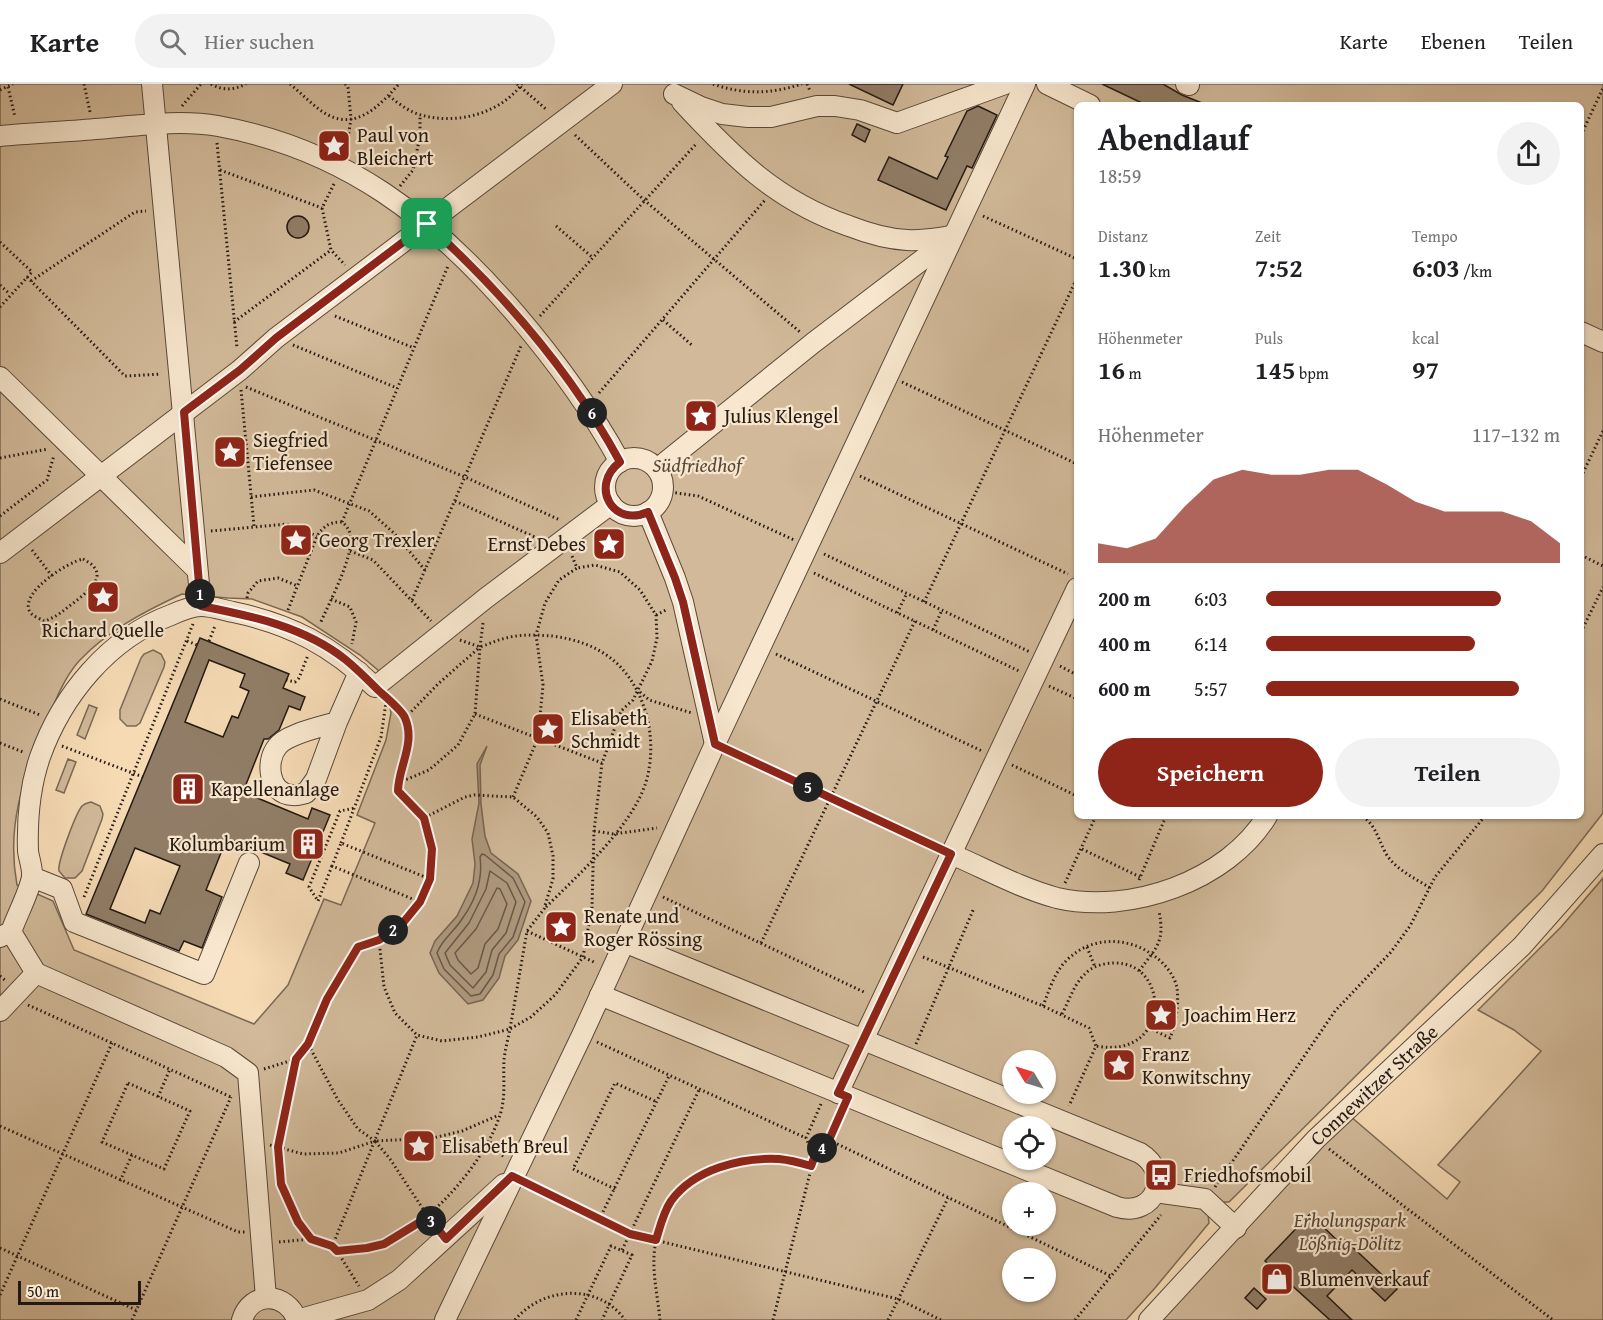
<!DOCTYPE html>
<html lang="de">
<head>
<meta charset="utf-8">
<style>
  body { margin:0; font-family:"Gentium Book Plus",serif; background:#f2f2f2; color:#202124; height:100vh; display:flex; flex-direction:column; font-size:22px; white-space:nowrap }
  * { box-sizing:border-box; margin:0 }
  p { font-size:20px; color:#757577 }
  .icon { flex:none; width:33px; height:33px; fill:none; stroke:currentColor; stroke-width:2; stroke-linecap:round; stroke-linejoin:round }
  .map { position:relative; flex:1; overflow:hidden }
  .details { position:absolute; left:1074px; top:18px; width:510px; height:717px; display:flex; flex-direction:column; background:#fff; border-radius:9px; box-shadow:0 2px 4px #0004 }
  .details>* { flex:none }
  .needle { width:39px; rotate:308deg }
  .buttons { position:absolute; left:1002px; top:966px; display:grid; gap:12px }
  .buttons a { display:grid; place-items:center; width:54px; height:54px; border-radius:50%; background:#fff; box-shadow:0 2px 4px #0004; font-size:30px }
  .scale { position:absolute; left:18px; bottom:15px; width:123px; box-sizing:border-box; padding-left:6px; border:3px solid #241913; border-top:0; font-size:16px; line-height:21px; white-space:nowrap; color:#241913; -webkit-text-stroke:4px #f8e7ce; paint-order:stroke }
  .pin { position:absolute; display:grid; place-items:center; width:51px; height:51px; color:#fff; margin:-26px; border-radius:12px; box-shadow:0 3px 9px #0006 }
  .km { position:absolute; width:30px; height:30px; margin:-15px; border-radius:50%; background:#222; color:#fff; font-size:16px; line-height:30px; text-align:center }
  .round { display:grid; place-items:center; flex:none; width:63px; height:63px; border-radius:32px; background:#f2f2f2 }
  .head { display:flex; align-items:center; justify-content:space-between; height:102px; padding:0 24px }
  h1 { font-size:33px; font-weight:700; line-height:45px }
  .figures { display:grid; grid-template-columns:repeat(3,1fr); gap:9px; height:102px; padding:6px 24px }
  .figures div { display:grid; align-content:center }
  .figures b { font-size:26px; font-weight:700 }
  .figures small { font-size:16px; font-weight:400 }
  .figures p { font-size:16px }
  .chart { height:168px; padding:12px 24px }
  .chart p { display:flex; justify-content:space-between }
  .chart svg { width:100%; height:108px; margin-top:6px; fill:#8f2418; opacity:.7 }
  .primary-button { display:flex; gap:12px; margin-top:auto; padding:12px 24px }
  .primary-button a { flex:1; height:69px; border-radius:36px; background:#8f2418; color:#fff; font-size:24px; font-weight:700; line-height:69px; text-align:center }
  .primary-button a+a { background:#f2f2f2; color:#202124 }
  ul { padding:0 24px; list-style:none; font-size:20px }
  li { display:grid; grid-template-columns:96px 72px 1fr; align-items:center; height:45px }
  li i { height:15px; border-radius:8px; background:#8f2418 }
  header { display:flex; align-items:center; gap:36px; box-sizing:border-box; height:84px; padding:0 30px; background:#fff; border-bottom:2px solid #e0e0e0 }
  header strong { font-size:28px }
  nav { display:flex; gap:33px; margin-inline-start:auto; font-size:21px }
  .search { width:420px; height:54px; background:#f2f2f2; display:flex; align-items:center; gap:15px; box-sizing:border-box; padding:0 21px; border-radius:33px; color:#757577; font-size:22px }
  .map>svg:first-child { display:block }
  .green { fill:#d1b999; stroke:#7a6956; stroke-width:1.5; fill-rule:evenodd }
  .water { fill:#ae987d; stroke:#776553; stroke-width:1.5 }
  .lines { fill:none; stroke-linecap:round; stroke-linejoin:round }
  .shore { stroke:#695848; stroke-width:1.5 }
  .building { fill:#917d67; stroke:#241913; stroke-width:1.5; fill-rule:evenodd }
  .minor-casing { stroke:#58493b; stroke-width:22 }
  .path { stroke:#241913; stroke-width:3; stroke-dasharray:1.5 3; stroke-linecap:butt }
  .minor { stroke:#f8e7ce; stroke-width:20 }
  .route-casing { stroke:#fff; stroke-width:12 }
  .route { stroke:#8f2418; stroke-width:8 }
  .labels { text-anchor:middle; stroke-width:4.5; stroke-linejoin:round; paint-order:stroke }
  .poi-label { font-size:20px; fill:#241913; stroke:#f8e7ce; text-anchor:start }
  .park-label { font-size:20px; font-style:italic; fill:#58493b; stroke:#f8e7ce }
  .street-label { font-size:20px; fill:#241913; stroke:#f8e7ce }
</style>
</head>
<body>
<header>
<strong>Karte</strong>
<div class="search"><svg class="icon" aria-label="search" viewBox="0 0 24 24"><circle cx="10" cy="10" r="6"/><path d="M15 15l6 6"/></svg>Hier suchen</div>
<nav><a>Karte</a><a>Ebenen</a><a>Teilen</a></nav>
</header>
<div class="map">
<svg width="1603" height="1236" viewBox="0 0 1603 1236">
  <rect width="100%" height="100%" fill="#f5dab4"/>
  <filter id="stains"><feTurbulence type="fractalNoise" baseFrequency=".00333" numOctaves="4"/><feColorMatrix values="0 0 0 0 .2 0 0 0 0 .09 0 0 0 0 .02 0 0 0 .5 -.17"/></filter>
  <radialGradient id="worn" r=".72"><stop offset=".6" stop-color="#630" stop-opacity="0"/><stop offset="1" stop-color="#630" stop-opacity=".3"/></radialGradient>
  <g class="green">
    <path d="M0,0H1603V729L1542,807L1229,1118H1220L1208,1130L1209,1139L1155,1204L1126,1236H0ZM1077,21H1581V732H1077ZM182,510L228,514L252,515L302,533L360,571L379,587L387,609L391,629L386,656L357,731L375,739L341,821L324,815L288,901L254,940L74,866L53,817L17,801C6,741 23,697 45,642C54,620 63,595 79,577C107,547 145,527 182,510ZM1012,976H1046V1010H1012ZM1012,1042H1046V1076H1012ZM1012,1108H1046V1142H1012ZM1012,1174H1046V1208H1012Z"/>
    <polygon points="153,566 161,570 165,578 164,583 140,639 136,642 127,642 120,635 120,626 141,574 144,570"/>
    <polygon points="89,621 97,624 85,655 77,651"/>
    <polygon points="68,675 76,678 64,709 56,706"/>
    <path d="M91,718L100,722L103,730L102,735L82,787L75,794H65L59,787C57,779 76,729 82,722C85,719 86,719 91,718Z"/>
    <polygon points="1603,794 1603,1236 1149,1236 1350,1032 1447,1115 1460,1098 1438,1081 1541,967 1514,946 1478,926 1561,843"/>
  </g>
  <polygon class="water" points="487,662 480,681 481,720 485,752 491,769 518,790 531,817 518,856 505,872 499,894 483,916 468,920 439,889 430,869 435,857 457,832 473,799 475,780 472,755 479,719 477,680"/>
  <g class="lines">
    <g class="shore">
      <path d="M482,770L485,771L513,794L525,818L513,853L499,870L493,891L480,910L471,912L444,885L437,869C442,855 454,848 462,835C475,817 483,795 480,773Z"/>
      <polygon points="490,787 507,799 516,818 506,849 492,866 486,888 473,904 450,881 445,869 469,839 486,805"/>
      <polygon points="497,804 500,805 507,820 498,845 485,860 478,884 471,890 458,876 455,869 476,845"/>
    </g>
  </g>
  <g class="building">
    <polygon points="849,0 903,0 893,21"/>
    <polygon points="1102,0 1163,0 1182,11 1207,21 1146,21"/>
    <polygon points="978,22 997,31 972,84 967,82 946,126 878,96 889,73 937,95 948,73 945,72 967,27"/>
    <polygon points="857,40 870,46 865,58 852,51"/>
    <circle cx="298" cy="143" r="11"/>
    <path d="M200,554L289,590L283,604L305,613L300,626L289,622L279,646L268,655H264L243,708L308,735L312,724L330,731L303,796L286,789L290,780L227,754L206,806L222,813L202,864L184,857L179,867L86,830ZM209,576L245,590L240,603L249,607L238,634L232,632L223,653L185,638ZM135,764L180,782L160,830L150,826L145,839L110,825Z"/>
    <polygon points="1310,1130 1341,1160 1345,1156 1397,1205 1385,1217 1352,1186 1327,1212 1352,1236 1330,1236 1265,1177"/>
    <polygon points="1254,1204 1266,1215 1257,1225 1245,1214"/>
  </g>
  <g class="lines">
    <defs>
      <g id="minor">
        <polyline points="152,0 201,522"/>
        <polyline points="1047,0 1090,21"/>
        <polyline points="1186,0 1189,1"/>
        <polyline points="674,10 701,23 722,30 748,33 771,33 817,22 835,22 860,26 897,39 1005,0"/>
        <path d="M682,18C733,73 776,117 849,142C867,149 887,155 907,156C922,157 937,154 952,152"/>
        <path d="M0,52C32,49 64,48 95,45C135,42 178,35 218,42C345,65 433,134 515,229C556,277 590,323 620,378"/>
        <polyline points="1581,248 1603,258"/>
        <polyline points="0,293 197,486"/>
        <circle cx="634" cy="403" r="29"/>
        <polyline points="657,385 813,259 952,153"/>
        <polyline points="648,428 675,494 683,518 715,660"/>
        <polyline points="0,469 240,286 276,254 612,0"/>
        <path d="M337,638L316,695L306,709C302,710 297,712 292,711C269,710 265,678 277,663C286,650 321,643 337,638L359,588"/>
        <path d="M951,770C986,785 1020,804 1057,814C1129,831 1228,797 1267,732"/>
        <polyline points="32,793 62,805 74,838 204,890 249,779"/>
        <polyline points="11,848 36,889 226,973 248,989 266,1214"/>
        <path d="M0,853L11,848C16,833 29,809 32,793C33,785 29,775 28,767C27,736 30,702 40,673C62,611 109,554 171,531C180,527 192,522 201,522C211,522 223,526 233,528C291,540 332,562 375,603L486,514L611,420"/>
        <path d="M600,911L1117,1123C1155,1134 1173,1089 1140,1069L624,858"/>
        <polyline points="0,927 36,889"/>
        <polyline points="838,1009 1077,504"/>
        <polyline points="1155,1108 1205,1115 1236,1144"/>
        <path d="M242,1236C251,1206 287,1208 297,1236"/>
        <polyline points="297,1236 368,1216 399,1196 504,1100"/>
        <polyline points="445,1236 582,951 715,660 1025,0"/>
        <polyline points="1149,1236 1316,1055 1522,862 1603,770"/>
      </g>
    </defs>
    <use href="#minor" class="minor-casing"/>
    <g class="path">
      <polyline points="84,0 90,28"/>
      <path d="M211,0C223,7 234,6 246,0"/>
      <path d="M290,0C301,9 311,20 323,28C355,49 379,22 399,0"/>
      <polyline points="345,0 348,3 351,35 346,66"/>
      <polyline points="517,0 547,26"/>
      <path d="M713,0C744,11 771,10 802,0"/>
      <polyline points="807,0 810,7"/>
      <polyline points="8,3 15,33"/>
      <polyline points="0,6 13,0"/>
      <path d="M389,12C398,19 409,28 421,31C456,41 500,30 522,0"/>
      <polyline points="182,22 201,0"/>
      <polyline points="575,51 644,116 800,248"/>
      <polyline points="1581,51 1603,4"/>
      <polyline points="217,59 237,264"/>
      <polyline points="220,86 322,124"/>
      <polyline points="334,100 322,124 331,166 345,181"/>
      <polyline points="400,102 413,86 420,52 420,31"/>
      <polyline points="983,132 1077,175"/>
      <polyline points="556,142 592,173"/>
      <polyline points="0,158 32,188 0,223"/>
      <polyline points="27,193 125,292 161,290"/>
      <polyline points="31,197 135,128 146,127"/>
      <polyline points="0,201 10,210"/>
      <polyline points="335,232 414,264"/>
      <polyline points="540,232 697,59"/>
      <polyline points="663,236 693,262"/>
      <polyline points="234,238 331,166"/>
      <polyline points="293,261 397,304"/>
      <polyline points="902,298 1077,380"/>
      <polyline points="246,303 465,393 560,436"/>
      <polyline points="241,306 254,442"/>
      <polyline points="599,309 765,116"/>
      <polyline points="0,374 48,365"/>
      <polyline points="860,392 1068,490"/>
      <polyline points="1581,393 1603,347"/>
      <polyline points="662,407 698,412 794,456"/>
      <polyline points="251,413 314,406 369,427 394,449 425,486"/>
      <polyline points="455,417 537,454"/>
      <polyline points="0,432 47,396 54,371"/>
      <polyline points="342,438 448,182"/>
      <polyline points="211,447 287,440 317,452"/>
      <polyline points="32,466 52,492"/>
      <polyline points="350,467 373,476 431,537"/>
      <polyline points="824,470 1030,568"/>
      <polyline points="1581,471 1603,482"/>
      <path d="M83,475C111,489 91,505 76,517C65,525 56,534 44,537C39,534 31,532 29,526C22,507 68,478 83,475Z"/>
      <polyline points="814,489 1019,587"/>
      <polyline points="247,514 248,509 258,497 278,494 298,502"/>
      <polyline points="331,515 350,523 356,538 352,560"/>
      <polyline points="412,516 521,262"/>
      <polyline points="924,518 1077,194"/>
      <path d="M288,526L317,452C324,442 329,438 342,438C347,442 350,447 351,454C352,476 329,519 320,540"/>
      <polyline points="897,529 907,509"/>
      <polyline points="656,531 668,525"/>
      <polyline points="933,546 942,526"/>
      <polyline points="1581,548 1603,503"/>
      <polyline points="460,556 480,563"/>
      <polyline points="187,557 197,561"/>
      <polyline points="209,557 215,542"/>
      <polyline points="776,570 982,667"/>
      <polyline points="1060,582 1077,591"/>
      <polyline points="286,596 295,598 299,594 308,571"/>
      <polyline points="1049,602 1077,615"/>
      <polyline points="640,608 649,616 692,629"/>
      <polyline points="0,615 40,631"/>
      <polyline points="475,630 602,679"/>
      <polyline points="405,634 439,599 480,563 483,539"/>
      <polyline points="0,659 23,668"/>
      <polyline points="62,662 143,693"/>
      <polyline points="730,667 937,763"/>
      <polyline points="1012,681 1077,712"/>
      <path d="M398,699L429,686L458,661L475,630L480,563C489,560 497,556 506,554C521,550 537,551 552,552C599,558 630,580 645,626C652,649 653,674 646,698C632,743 577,792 544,825"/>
      <polyline points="513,713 538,654 543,601 536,551 545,519 559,496 577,484 572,472"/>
      <path d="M1363,732C1376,743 1378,754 1385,768C1394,785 1415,794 1430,804"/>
      <polyline points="594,747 614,750 657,744"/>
      <polyline points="341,759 381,653 386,618"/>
      <polyline points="1082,765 1140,793"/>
      <polyline points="332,782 318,817 309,803 340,727 355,724"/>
      <polyline points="1139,796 1166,732"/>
      <polyline points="1065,799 1096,732"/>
      <polyline points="84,813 193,540"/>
      <polyline points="663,813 866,909"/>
      <polyline points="420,818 332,782 341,759 430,795"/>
      <polyline points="527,847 596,879"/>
      <polyline points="379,856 384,903 395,929 417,951 442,957 478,953 510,945 527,847 544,825 553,795 553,772 548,749 537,733 513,713 474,711 465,713 424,734"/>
      <polyline points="761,859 915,537"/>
      <polyline points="1087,863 1095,883"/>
      <polyline points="923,873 1043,922 1089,944 1096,962 1069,1022"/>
      <path d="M1139,887C1157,863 1165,858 1159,827"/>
      <polyline points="0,892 6,897"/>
      <polyline points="28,921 231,1013"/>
      <path d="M1043,922C1049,907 1054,889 1066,877C1091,851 1130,852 1157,874C1166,881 1175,893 1177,904C1179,920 1176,939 1170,954L1149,944"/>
      <polyline points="1155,928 1177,928"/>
      <path d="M1062,930C1069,917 1074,900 1085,890C1092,882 1104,879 1115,879C1171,879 1171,976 1096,962"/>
      <polyline points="597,958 806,1054"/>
      <polyline points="916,960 974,824"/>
      <path d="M296,975C290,1003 281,1033 278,1062C275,1093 288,1129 309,1152C316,1160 329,1160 337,1167C352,1166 368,1165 382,1160C429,1143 485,1078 500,1031C506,1013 503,995 504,976C505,966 508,955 510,945L531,933L555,911L583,873L592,823L594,747L602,679L621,627L633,616L652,577L657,554L656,531L640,506L620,488L595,481L577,484"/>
      <polyline points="264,985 296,975 308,960 327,915 358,863 379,856 402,840 420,818 430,795 432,765 424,734 398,707 398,699 404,682 408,653 405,634 387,614"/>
      <polygon points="128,999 190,1027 164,1085 102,1058"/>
      <polyline points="158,1013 170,985"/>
      <polyline points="821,1020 806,1054 814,1073 829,1056 841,1029"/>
      <polyline points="0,1042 238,1148 245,1148"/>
      <polyline points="829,1056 1111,1192"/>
      <polyline points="490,1058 504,1073"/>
      <polyline points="270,1061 303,1070 339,1069 375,1057 358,1045 338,1016 308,960"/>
      <polyline points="1329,1065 1553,1236"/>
      <polyline points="120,1097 132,1071"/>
      <polyline points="527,1100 630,1150 898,1215 941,1236"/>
      <polyline points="1215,1103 1335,927 1391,868 1410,842 1435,793 1485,732"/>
      <polyline points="615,1105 573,1085 615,999 657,1018"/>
      <polyline points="599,1136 669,992"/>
      <polyline points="433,1140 390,1075 375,1057 433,1054 462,1047 499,1031"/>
      <polyline points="279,1158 311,1155"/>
      <polyline points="332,1163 417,951"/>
      <polyline points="0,1164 136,1226"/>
      <polyline points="622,1166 699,1006"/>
      <polyline points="337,1167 359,1202"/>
      <polyline points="0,1211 112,959"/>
      <polyline points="132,1236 231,1013"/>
      <path d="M515,1236C542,1203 598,1198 625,1236"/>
      <polyline points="576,1236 611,1162 632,1171 602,1236"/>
      <path d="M660,1236C658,1215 653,1193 654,1172C658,1103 716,1071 780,1075C790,1076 801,1079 811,1082"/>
      <polyline points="773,1236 814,1073"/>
      <polyline points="888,1236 948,1114"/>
      <polyline points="1075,1236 1161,1131"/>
    </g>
    <use href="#minor" class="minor"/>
  </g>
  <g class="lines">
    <defs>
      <path id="route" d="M427,140C503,209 571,287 620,378C589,402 613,444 648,428L675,494L683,518L715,660L951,770L838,1009L848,1013L829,1056L814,1074L811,1082C801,1079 790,1076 779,1075C742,1073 694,1085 671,1117C663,1129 660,1143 656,1156L630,1150L512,1092L446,1155L428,1133L384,1160L367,1164L337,1167L332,1162L311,1155L298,1138L281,1100L278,1063L296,975L308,960L327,915L358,863L379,856L402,840L420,818L430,795L432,765L424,734L398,707C398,684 416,659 405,634C402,626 384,612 377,605C367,595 357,585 346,576C305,543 252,532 201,522L184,328L240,286L276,254Z"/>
    </defs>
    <use href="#route" class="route-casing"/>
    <use href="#route" class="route"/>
  </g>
  <defs>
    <symbol id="sight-square" viewBox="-11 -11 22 22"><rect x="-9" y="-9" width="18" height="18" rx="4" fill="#8f2418" stroke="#f8e7ce"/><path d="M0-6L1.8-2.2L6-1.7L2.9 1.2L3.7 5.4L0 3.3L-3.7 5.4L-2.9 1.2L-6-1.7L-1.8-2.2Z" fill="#fff"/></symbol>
    <symbol id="building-square" viewBox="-11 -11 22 22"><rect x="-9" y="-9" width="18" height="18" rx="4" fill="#8f2418" stroke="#f8e7ce"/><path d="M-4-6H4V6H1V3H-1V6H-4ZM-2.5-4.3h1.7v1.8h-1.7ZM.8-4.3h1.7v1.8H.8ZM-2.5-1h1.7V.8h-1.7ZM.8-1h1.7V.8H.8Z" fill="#fff"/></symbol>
    <symbol id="bus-square" viewBox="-11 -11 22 22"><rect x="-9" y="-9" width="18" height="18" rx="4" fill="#8f2418" stroke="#f8e7ce"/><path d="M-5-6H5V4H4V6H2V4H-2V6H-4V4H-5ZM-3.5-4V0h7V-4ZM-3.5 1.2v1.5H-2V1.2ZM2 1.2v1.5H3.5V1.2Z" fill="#fff"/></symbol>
    <symbol id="shop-square" viewBox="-11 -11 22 22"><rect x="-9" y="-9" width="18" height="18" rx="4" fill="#8f2418" stroke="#f8e7ce"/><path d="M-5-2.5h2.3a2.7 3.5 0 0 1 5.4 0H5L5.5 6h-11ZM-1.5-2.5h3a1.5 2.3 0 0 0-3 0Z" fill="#fff"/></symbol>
  </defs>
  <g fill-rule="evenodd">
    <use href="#sight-square" x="315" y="43" width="38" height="38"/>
    <use href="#sight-square" x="682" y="313" width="38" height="38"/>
    <use href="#sight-square" x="211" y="349" width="38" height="38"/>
    <use href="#sight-square" x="277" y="437" width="38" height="38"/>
    <use href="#sight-square" x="590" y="441" width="38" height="38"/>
    <use href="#sight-square" x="84" y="494" width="38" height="38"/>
    <use href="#sight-square" x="529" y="626" width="38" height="38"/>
    <use href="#building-square" x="169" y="686" width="38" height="38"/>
    <use href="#building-square" x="289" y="741" width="38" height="38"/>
    <use href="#sight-square" x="542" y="824" width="38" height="38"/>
    <use href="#sight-square" x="1142" y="912" width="38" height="38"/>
    <use href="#sight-square" x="1100" y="962" width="38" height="38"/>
    <use href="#sight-square" x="400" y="1043" width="38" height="38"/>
    <use href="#bus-square" x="1142" y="1072" width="38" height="38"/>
    <use href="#shop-square" x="1258" y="1176" width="38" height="38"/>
  </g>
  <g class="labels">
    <g class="poi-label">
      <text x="357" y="58">Paul von<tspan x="357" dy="23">Bleichert</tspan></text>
      <text x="724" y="339">Julius Klengel</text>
      <text x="253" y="363">Siegfried<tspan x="253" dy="23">Tiefensee</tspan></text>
      <text x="319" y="463">Georg Trexler</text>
      <text x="586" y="467" text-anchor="end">Ernst Debes</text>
      <text x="103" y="553" text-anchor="middle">Richard Quelle</text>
      <text x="571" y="641">Elisabeth<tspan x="571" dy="23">Schmidt</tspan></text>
      <text x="211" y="712">Kapellenanlage</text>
      <text x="285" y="767" text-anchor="end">Kolumbarium</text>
      <text x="584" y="839">Renate und<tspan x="584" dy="23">Roger Rössing</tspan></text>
      <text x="1184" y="938">Joachim Herz</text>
      <text x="1142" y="977">Franz<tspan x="1142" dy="23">Konwitschny</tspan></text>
      <text x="442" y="1069">Elisabeth Breul</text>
      <text x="1184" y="1098">Friedhofsmobil</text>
      <text x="1300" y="1202">Blumenverkauf</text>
    </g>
    <g class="park-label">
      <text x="697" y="388">Südfriedhof</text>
      <text x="1350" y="1143">Erholungspark<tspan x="1350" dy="23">Lößnig-Dölitz</tspan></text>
    </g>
    <g class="street-label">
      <text transform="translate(1374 1001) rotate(-43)" y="7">Connewitzer Straße</text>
    </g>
  </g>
  <rect width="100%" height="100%" filter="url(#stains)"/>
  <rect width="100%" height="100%" fill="url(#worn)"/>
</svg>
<div class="buttons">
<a><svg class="needle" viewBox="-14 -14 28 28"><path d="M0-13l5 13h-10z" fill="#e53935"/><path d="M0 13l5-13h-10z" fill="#757577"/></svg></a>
<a><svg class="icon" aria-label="locate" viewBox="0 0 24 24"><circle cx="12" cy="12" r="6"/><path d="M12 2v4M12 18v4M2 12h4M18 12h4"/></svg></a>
<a>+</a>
<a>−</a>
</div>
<div class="scale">50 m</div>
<div class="pin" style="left:427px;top:140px;background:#1e9e55"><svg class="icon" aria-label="arrive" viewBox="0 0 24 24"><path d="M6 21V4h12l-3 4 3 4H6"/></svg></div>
<b class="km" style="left:200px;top:510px">1</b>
<b class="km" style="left:393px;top:846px">2</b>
<b class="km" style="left:431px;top:1137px">3</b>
<b class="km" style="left:822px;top:1064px">4</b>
<b class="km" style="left:808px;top:703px">5</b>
<b class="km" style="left:592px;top:329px">6</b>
<section class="details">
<div class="head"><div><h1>Abendlauf</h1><p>18:59</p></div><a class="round"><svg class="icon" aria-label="share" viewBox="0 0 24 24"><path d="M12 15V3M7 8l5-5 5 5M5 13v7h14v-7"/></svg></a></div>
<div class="figures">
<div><p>Distanz</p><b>1.30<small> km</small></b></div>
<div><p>Zeit</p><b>7:52</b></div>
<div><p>Tempo</p><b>6:03<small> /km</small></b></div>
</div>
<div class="figures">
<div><p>Höhenmeter</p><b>16<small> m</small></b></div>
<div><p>Puls</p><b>145<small> bpm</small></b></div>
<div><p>kcal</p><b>97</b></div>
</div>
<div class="chart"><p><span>Höhenmeter</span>117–132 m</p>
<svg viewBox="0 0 160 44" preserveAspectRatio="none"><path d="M0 44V36L10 38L20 34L30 21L40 10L50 6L60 8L70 8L80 6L90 6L100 12L110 19L120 23L130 23L140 23L150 27L160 36V44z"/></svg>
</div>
<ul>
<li><b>200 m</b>6:03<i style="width:80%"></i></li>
<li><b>400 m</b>6:14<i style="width:71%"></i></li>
<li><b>600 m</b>5:57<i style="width:86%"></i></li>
</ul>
<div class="primary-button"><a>Speichern</a><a>Teilen</a></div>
</section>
</div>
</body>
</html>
